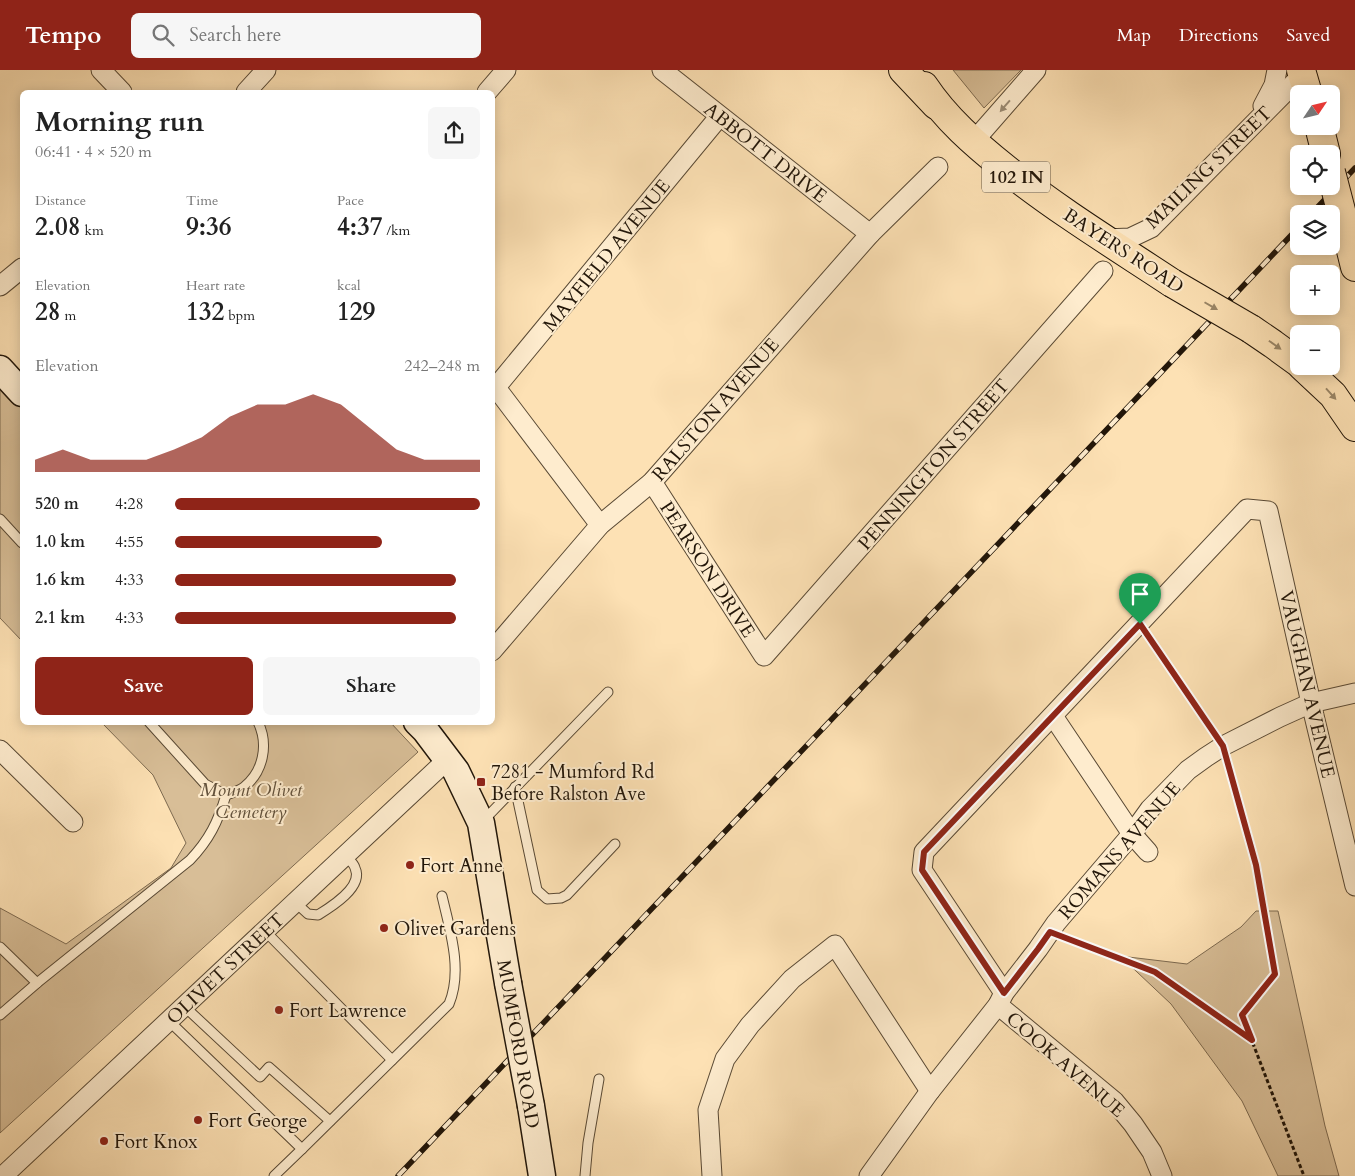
<!DOCTYPE html>
<html lang="en">
<head>
<meta charset="utf-8">
<style>
  body { margin:0; font-family:Cardo,serif; background:#f6f6f6; color:#222; height:100vh; display:flex; flex-direction:column; font-size:19px; white-space:nowrap }
  * { box-sizing:border-box; margin:0 }
  p { font-size:16px; color:#767676 }
  .icon { flex:none; width:28px; height:28px; fill:none; stroke:currentColor; stroke-width:2; stroke-linecap:round; stroke-linejoin:round }
  .map { position:relative; flex:1; overflow:hidden }
  .drawer { position:absolute; left:20px; top:20px; width:475px; height:635px; display:flex; flex-direction:column; background:#fff; border-radius:8px; box-shadow:0 2px 12px #0003 }
  .drawer>* { flex:none }
  .needle { width:32px; rotate:55deg }
  .buttons { position:absolute; left:1290px; top:15px; display:grid; gap:10px }
  .buttons a { display:grid; place-items:center; width:50px; height:50px; border-radius:8px; background:#fff; box-shadow:0 2px 12px #0003; font-size:25px }
  .pin { position:absolute; display:grid; place-items:center; width:42px; height:42px; color:#fff; margin:-51px -21px; border-radius:50% 50% 50% 0; rotate:-45deg; box-shadow:0 0 5px #0007 }
  .pin .icon { rotate:45deg }
  .round { display:grid; place-items:center; flex:none; width:52px; height:52px; border-radius:8px; background:#f6f6f6 }
  .head { display:flex; align-items:center; justify-content:space-between; height:85px; padding:0 15px }
  h1 { font-size:28px; font-weight:800; line-height:38px }
  .stats { display:grid; grid-template-columns:repeat(3,1fr); gap:8px; height:85px; padding:5px 15px }
  .stats div { display:grid; align-content:center }
  .stats b { font-size:25px; font-weight:800 }
  .stats small { font-size:14px; font-weight:400 }
  .stats p { font-size:14px }
  .chart { height:140px; padding:10px 15px }
  .chart p { display:flex; justify-content:space-between }
  .chart svg { width:100%; height:90px; margin-top:5px; fill:#8f2418; opacity:.7 }
  .action { display:flex; gap:10px; margin-top:auto; padding:10px 15px }
  .action a { flex:1; height:58px; border-radius:8px; background:#8f2418; color:#fff; font-size:20px; font-weight:800; line-height:58px; text-align:center }
  .action a+a { background:#f6f6f6; color:#222 }
  ul { padding:0 15px; list-style:none; font-size:16px }
  li { display:grid; grid-template-columns:80px 60px 1fr; align-items:center; height:38px }
  li i { height:12px; border-radius:6px; background:#8f2418 }
  header { display:flex; align-items:center; gap:30px; box-sizing:border-box; height:70px; padding:0 25px; background:#8f2418; color:#fff }
  header strong { font-size:24px }
  nav { display:flex; gap:28px; margin-inline-start:auto; font-size:18px }
  .search { width:350px; height:45px; background:#f6f6f6; display:flex; align-items:center; gap:12px; box-sizing:border-box; padding:0 18px; border-radius:8px; color:#767676; font-size:19px }
  .map>svg:first-child { display:block }
  .green { fill:#d8be97; stroke:#7d6a50 }
  .lines { fill:none; stroke-linecap:round; stroke-linejoin:round }
  .lane-casing { stroke:#594934; stroke-width:11 }
  .street-casing { stroke:#594934; stroke-width:21 }
  .secondary-casing { stroke:#221609; stroke-width:29 }
  .primary-casing { stroke:#221609; stroke-width:30 }
  .highway-casing { stroke:#221609; stroke-width:30 }
  .path { stroke:#221609; stroke-width:3; stroke-dasharray:4 2.5; stroke-linecap:butt }
  .lane { stroke:#feecce; stroke-width:9 }
  .street { stroke:#feecce; stroke-width:19 }
  .secondary { stroke:#feecce; stroke-width:26 }
  .primary { stroke:#fde1b4; stroke-width:28 }
  .highway { stroke:#fde1b4; stroke-width:28 }
  .rail-casing { stroke:#221609; stroke-width:5.5 }
  .rail { stroke:#feecce; stroke-width:4; stroke-dasharray:11; stroke-linecap:butt }
  .secondary-bridge-casing { stroke:#221609; stroke-width:29; stroke-linecap:butt }
  .primary-bridge-casing { stroke:#221609; stroke-width:30; stroke-linecap:butt }
  .secondary-bridge { stroke:#feecce; stroke-width:26 }
  .primary-bridge { stroke:#fde1b4; stroke-width:28 }
  .oneway { fill:#9b8c75 }
  .oneway2 { fill:#9a8667 }
  .route-casing { stroke:#fff; stroke-width:10 }
  .route { stroke:#8f2418; stroke-width:6 }
  .poi-dot { fill:#8f2418; stroke:#feecce; stroke-width:2 }
  .labels { text-anchor:middle; stroke-width:4; stroke-linejoin:round; paint-order:stroke }
  .shield { fill:#feecce; stroke:#645644; stroke-width:1 }
  .shield-label { font-size:18px; font-weight:bold; fill:#221609 }
  .street-label { font-size:19px; fill:#221609; stroke:#feecce }
  .poi-label { font-size:19px; fill:#221609; stroke:#feecce; text-anchor:start }
  .park-label { font-size:19px; font-style:italic; fill:#62513b; stroke:#feecce }
</style>
</head>
<body>
<header>
<strong>Tempo</strong>
<div class="search"><svg class="icon" aria-label="search" viewBox="0 0 24 24"><circle cx="10" cy="10" r="6"/><path d="M15 15l6 6"/></svg>Search here</div>
<nav><a>Map</a><a>Directions</a><a>Saved</a></nav>
</header>
<div class="map">
<svg width="1355" height="1106" viewBox="0 0 1355 1106">
  <rect width="100%" height="100%" fill="#fde1b4"/>
  <filter id="stains"><feTurbulence type="fractalNoise" baseFrequency=".004" numOctaves="4"/><feColorMatrix values="0 0 0 0 .2 0 0 0 0 .09 0 0 0 0 .02 0 0 0 .5 -.17"/></filter>
  <radialGradient id="worn" r=".72"><stop offset=".6" stop-color="#630" stop-opacity="0"/><stop offset="1" stop-color="#630" stop-opacity=".3"/></radialGradient>
  <g class="green">
    <polygon points="953,0 1021,0 984,38"/>
    <polygon points="0,316 22,339 22,571 0,548"/>
    <polygon points="390,652 418,682 0,1063 0,838 66,874 171,798 186,773 153,705 102,653"/>
    <polygon points="1256,841 1278,841 1325,1056 1339,1106 1278,1106 1242,1031 1171,934 1120,886 1187,894 1241,857"/>
  </g>
  <g class="lines">
    <defs>
      <g id="lane">
        <polyline points="0,449 22,473"/>
        <path d="M149,652L205,714L226,725C231,723 239,721 244,717C263,702 269,675 258,652"/>
        <polyline points="515,717 537,820 547,829 561,828 567,825 615,774"/>
        <polyline points="483,751 608,622"/>
        <path d="M295,832L308,844L318,845C331,837 364,817 355,798C354,793 348,789 345,786"/>
        <polyline points="265,861 392,990"/>
        <polyline points="0,877 37,913"/>
        <polyline points="184,936 260,1007 269,997 330,1051"/>
        <path d="M0,945L37,913L190,790C209,770 218,752 226,725"/>
        <path d="M169,951L302,1079L449,934C463,901 450,860 442,826"/>
        <polyline points="274,1106 302,1079"/>
        <polyline points="585,1106 588,1073 599,1009"/>
      </g>
      <g id="street">
        <polyline points="101,0 122,22"/>
        <polyline points="662,0 870,164"/>
        <polyline points="246,22 266,0"/>
        <polyline points="487,22 506,0"/>
        <polyline points="1263,36 1274,15 1277,0"/>
        <polyline points="973,72 1036,0"/>
        <polyline points="1105,169 1130,168 1151,158 1302,5"/>
        <polyline points="0,216 22,198"/>
        <polyline points="497,319 600,455"/>
        <polyline points="492,322 719,47"/>
        <polyline points="652,412 764,586 1103,201"/>
        <polyline points="492,581 600,455 652,412 870,164 938,97"/>
        <polyline points="1053,646 1132,764 1148,782"/>
        <polyline points="0,680 73,752"/>
        <polyline points="1004,923 922,800 924,782 1247,439 1268,441 1311,633 1355,816"/>
        <polyline points="998,935 1114,1031 1133,1054 1152,1082 1162,1106"/>
        <polyline points="3,1106 447,690"/>
        <polyline points="712,1106 708,1040 725,989 750,955 792,909 835,875 930,1021"/>
        <polyline points="869,1106 930,1021 998,935 1004,923 1038,879 1056,853 1132,764 1150,739 1188,700 1206,687 1223,676 1280,647 1311,633 1355,623"/>
      </g>
      <g id="secondary">
        <polyline points="0,299 22,323"/>
        <polyline points="417,652 425,660 456,701 481,753 508,913"/>
        <polyline points="531,1036 542,1106"/>
      </g>
      <g id="primary">
        <polyline points="1301,0 1308,24"/>
        <path d="M924,16C946,49 975,74 1006,99C1059,141 1116,176 1172,213"/>
        <polyline points="1319,56 1326,84"/>
        <polyline points="1344,152 1355,197"/>
        <polyline points="1251,259 1273,274 1299,293"/>
        <polyline points="1302,296 1333,325 1355,357"/>
      </g>
      <polyline id="highway" points="903,0 936,35"/>
    </defs>
    <use href="#lane" class="lane-casing"/>
    <use href="#street" class="street-casing"/>
    <use href="#secondary" class="secondary-casing"/>
    <use href="#primary" class="primary-casing"/>
    <use href="#highway" class="highway-casing"/>
    <g class="path">
      <polyline points="1148,567 1214,663"/>
      <polyline points="1227,693 1256,795 1275,903 1242,945 1304,1106"/>
      <polyline points="1064,868 1155,902 1250,970"/>
    </g>
    <use href="#lane" class="lane"/>
    <use href="#street" class="street"/>
    <use href="#secondary" class="secondary"/>
    <use href="#primary" class="primary"/>
    <use href="#highway" class="highway"/>
    <defs>
      <g id="rail">
        <polyline points="1311,144 1355,98"/>
        <polyline points="398,1106 1299,157"/>
      </g>
    </defs>
    <use href="#rail" class="rail-casing"/>
    <use href="#rail" class="rail"/>
    <defs>
      <polyline id="secondary-bridge" points="508,913 531,1036"/>
      <g id="primary-bridge">
        <polyline points="1331,102 1344,152"/>
        <polyline points="1172,213 1251,259"/>
      </g>
    </defs>
    <use href="#secondary-bridge" class="secondary-bridge-casing"/>
    <use href="#primary-bridge" class="primary-bridge-casing"/>
    <use href="#secondary-bridge" class="secondary-bridge"/>
    <use href="#primary-bridge" class="primary-bridge"/>
  </g>
  <defs><path id="oneway-solid" d="M-6-.8H1V-3.2L6.5 0L1 3.2V.8H-6Z" transform="scale(1.25)"/></defs>
  <use class="oneway" href="#oneway-solid" transform="translate(1005 36) rotate(131)"/>
  <g class="oneway2">
    <use href="#oneway-solid" transform="translate(1211 236) rotate(30)"/>
    <use href="#oneway-solid" transform="translate(1275 275) rotate(35)"/>
    <use href="#oneway-solid" transform="translate(1331 324) rotate(48)"/>
  </g>
  <g class="lines">
    <defs>
      <polygon id="route" points="1140,554 1223,676 1256,795 1275,904 1242,945 1252,970 1155,902 1050,862 1038,879 1004,923 922,800 924,782"/>
    </defs>
    <use href="#route" class="route-casing"/>
    <use href="#route" class="route"/>
  </g>
  <g class="poi-dot">
    <rect x="476" y="707" width="10" height="10" rx="2.5"/>
    <circle cx="410" cy="795" r="5"/>
    <circle cx="384" cy="858" r="5"/>
    <circle cx="279" cy="940" r="5"/>
    <circle cx="198" cy="1050" r="5"/>
    <circle cx="104" cy="1071" r="5"/>
  </g>
  <g class="labels">
    <rect class="shield" x="982" y="91.5" width="68" height="31" rx="4"/>
    <g class="shield-label">
      <text x="1016" y="113">102 IN</text>
    </g>
    <g class="street-label">
      <text transform="translate(766 82) rotate(38)" y="7">ABBOTT DRIVE</text>
      <text transform="translate(1208 97) rotate(-44)" y="7">MAILING STREET</text>
      <text transform="translate(1124 180) rotate(33)" y="7">BAYERS ROAD</text>
      <text transform="translate(606 185) rotate(-51)" y="7">MAYFIELD AVENUE</text>
      <text transform="translate(715 339) rotate(-49)" y="7">RALSTON AVENUE</text>
      <text transform="translate(933 394) rotate(-49)" y="7">PENNINGTON STREET</text>
      <text transform="translate(708 499) rotate(57)" y="7">PEARSON DRIVE</text>
      <text transform="translate(1308 614) rotate(77)" y="7">VAUGHAN AVENUE</text>
      <text transform="translate(1119 780) rotate(-49)" y="7">ROMANS AVENUE</text>
      <text transform="translate(225 898) rotate(-43)" y="7">OLIVET STREET</text>
      <text transform="translate(519 974) rotate(80)" y="7">MUMFORD ROAD</text>
      <text transform="translate(1066 994) rotate(41)" y="7">COOK AVENUE</text>
    </g>
    <g class="poi-label">
      <text x="491" y="708">7281 - Mumford Rd<tspan x="491" dy="22">Before Ralston Ave</tspan></text>
      <text x="420" y="802">Fort Anne</text>
      <text x="394" y="865">Olivet Gardens</text>
      <text x="289" y="947">Fort Lawrence</text>
      <text x="208" y="1057">Fort George</text>
      <text x="114" y="1078">Fort Knox</text>
    </g>
    <g class="park-label">
      <text x="251" y="726">Mount Olivet<tspan x="251" dy="22">Cemetery</tspan></text>
    </g>
  </g>
  <rect width="100%" height="100%" filter="url(#stains)"/>
  <rect width="100%" height="100%" fill="url(#worn)"/>
</svg>
<div class="buttons">
<a><svg class="needle" viewBox="-14 -14 28 28"><path d="M0-13l5 13h-10z" fill="#e53935"/><path d="M0 13l5-13h-10z" fill="#767676"/></svg></a>
<a><svg class="icon" aria-label="locate" viewBox="0 0 24 24"><circle cx="12" cy="12" r="6"/><path d="M12 2v4M12 18v4M2 12h4M18 12h4"/></svg></a>
<a><svg class="icon" aria-label="layers" viewBox="0 0 24 24"><path d="M12 4l9 5-9 5-9-5zM3 14l9 5 9-5"/></svg></a>
<a>+</a>
<a>−</a>
</div>
<div class="pin" style="left:1140px;top:554px;background:#1e9e55"><svg class="icon" aria-label="arrive" viewBox="0 0 24 24"><path d="M6 21V4h12l-3 4 3 4H6"/></svg></div>
<section class="drawer">
<div class="head"><div><h1>Morning run</h1><p>06:41 · 4 × 520 m</p></div><a class="round"><svg class="icon" aria-label="share" viewBox="0 0 24 24"><path d="M12 15V3M7 8l5-5 5 5M5 13v7h14v-7"/></svg></a></div>
<div class="stats">
<div><p>Distance</p><b>2.08<small> km</small></b></div>
<div><p>Time</p><b>9:36</b></div>
<div><p>Pace</p><b>4:37<small> /km</small></b></div>
</div>
<div class="stats">
<div><p>Elevation</p><b>28<small> m</small></b></div>
<div><p>Heart rate</p><b>132<small> bpm</small></b></div>
<div><p>kcal</p><b>129</b></div>
</div>
<div class="chart"><p><span>Elevation</span>242–248 m</p>
<svg viewBox="0 0 160 44" preserveAspectRatio="none"><path d="M0 44V38L10 33L20 38L30 38L40 38L50 33L60 27L70 17L80 11L90 11L100 6L110 11L120 22L130 33L140 38L150 38L160 38V44z"/></svg>
</div>
<ul>
<li><b>520 m</b>4:28<i style="width:100%"></i></li>
<li><b>1.0 km</b>4:55<i style="width:68%"></i></li>
<li><b>1.6 km</b>4:33<i style="width:92%"></i></li>
<li><b>2.1 km</b>4:33<i style="width:92%"></i></li>
</ul>
<div class="action"><a>Save</a><a>Share</a></div>
</section>
</div>
</body>
</html>
